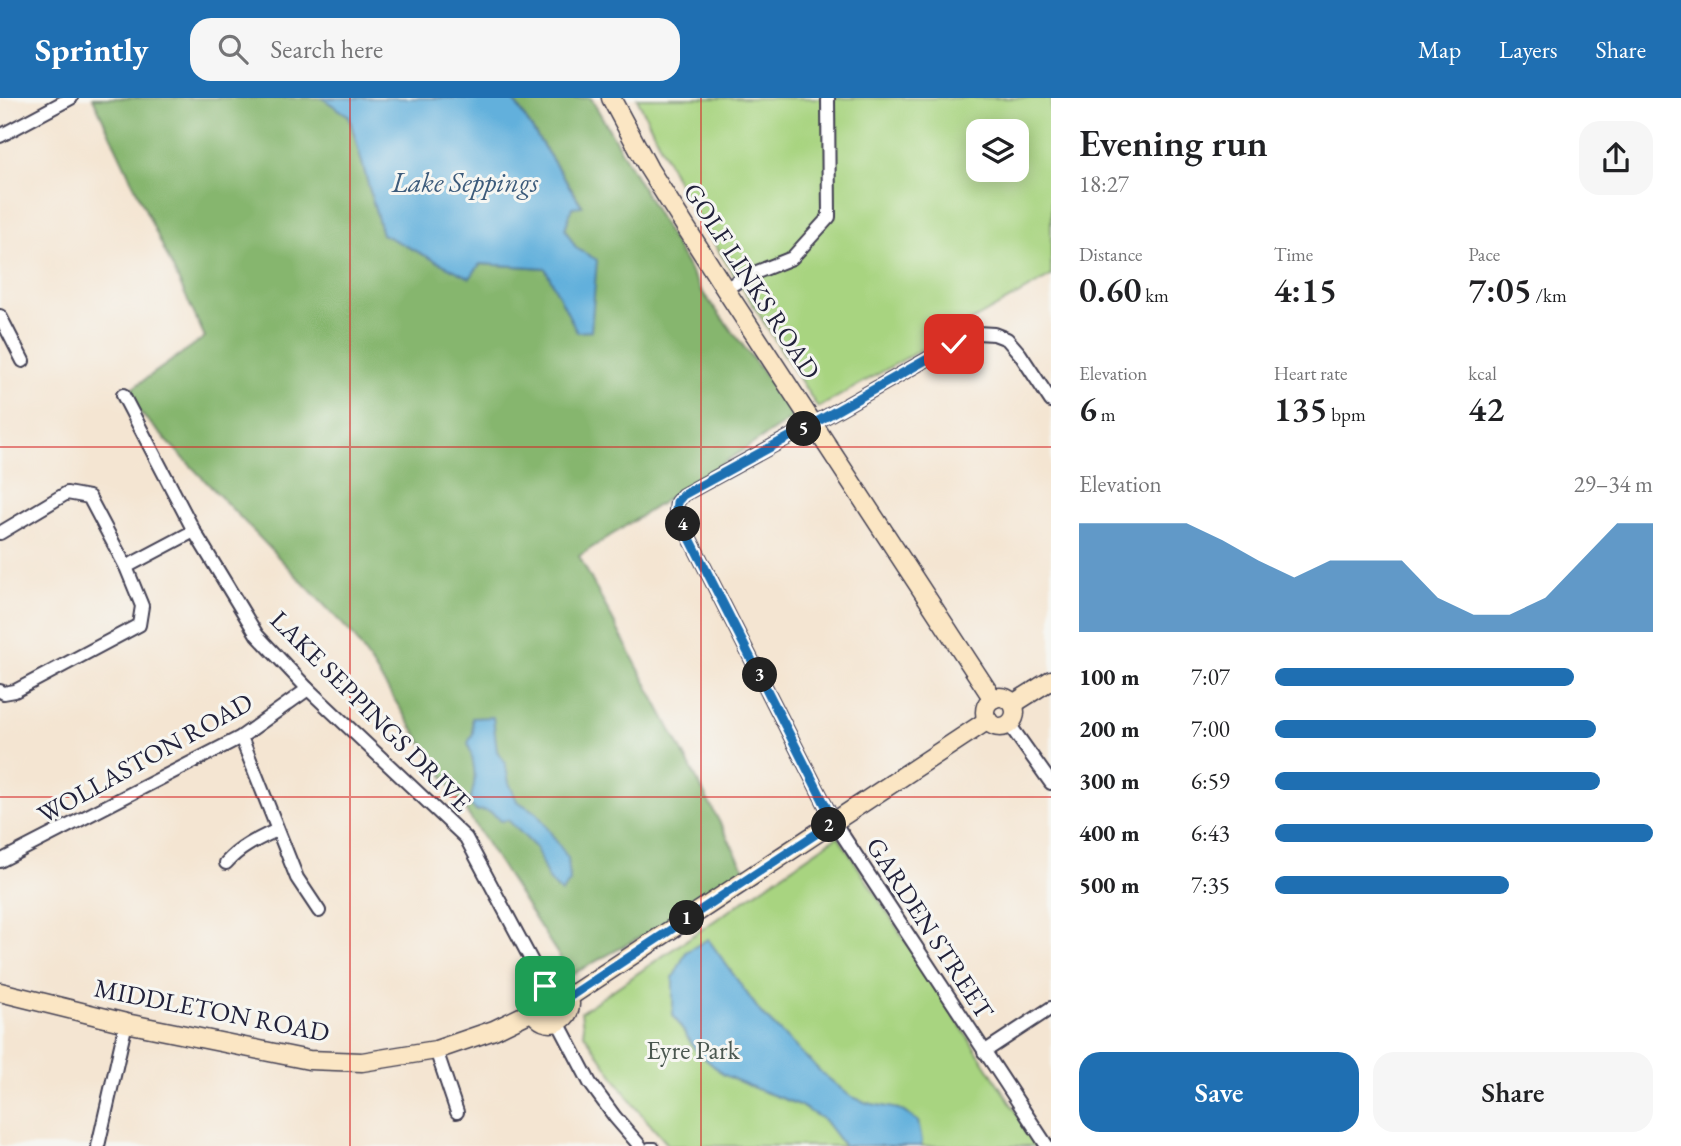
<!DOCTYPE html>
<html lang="en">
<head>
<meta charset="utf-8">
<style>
  body { margin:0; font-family:"EB Garamond",serif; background:#f6f6f6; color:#202124; height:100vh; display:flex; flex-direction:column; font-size:26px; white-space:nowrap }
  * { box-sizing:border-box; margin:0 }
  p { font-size:23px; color:#757577 }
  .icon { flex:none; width:38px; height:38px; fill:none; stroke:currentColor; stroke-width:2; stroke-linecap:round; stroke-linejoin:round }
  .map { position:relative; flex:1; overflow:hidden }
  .drawer { display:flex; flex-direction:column; background:#fff; width:630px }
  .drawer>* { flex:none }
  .fabs { position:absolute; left:966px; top:21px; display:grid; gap:14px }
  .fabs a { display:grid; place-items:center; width:63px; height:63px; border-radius:14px; background:#fff; box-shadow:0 4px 18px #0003; font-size:35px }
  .pin { position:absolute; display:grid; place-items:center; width:60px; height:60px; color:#fff; margin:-30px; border-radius:14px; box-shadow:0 4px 10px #0006 }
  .km { position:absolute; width:35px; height:35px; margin:-18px; border-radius:50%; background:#222; color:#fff; font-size:19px; line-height:35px; text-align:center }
  .round { display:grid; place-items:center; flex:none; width:74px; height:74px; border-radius:21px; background:#f6f6f6 }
  .overview { display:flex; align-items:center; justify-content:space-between; height:119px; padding:0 28px }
  h1 { font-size:38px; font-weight:600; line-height:52px }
  .stats { display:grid; grid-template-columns:repeat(3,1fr); gap:10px; height:119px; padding:7px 28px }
  .stats div { display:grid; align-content:center }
  .stats b { font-size:35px; font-weight:600 }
  .stats small { font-size:19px; font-weight:400 }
  .stats p { font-size:19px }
  .chart { height:196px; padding:14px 28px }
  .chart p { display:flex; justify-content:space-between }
  .chart svg { width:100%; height:126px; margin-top:7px; fill:#1f6fb2; opacity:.7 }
  .button { display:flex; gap:14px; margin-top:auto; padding:14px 28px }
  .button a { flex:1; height:80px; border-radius:21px; background:#1f6fb2; color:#fff; font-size:28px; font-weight:600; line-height:80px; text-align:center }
  .button a+a { background:#f6f6f6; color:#202124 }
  ul { padding:0 28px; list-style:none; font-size:23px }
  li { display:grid; grid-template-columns:112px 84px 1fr; align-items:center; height:52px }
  li i { height:18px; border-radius:9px; background:#1f6fb2 }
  header { display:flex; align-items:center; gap:42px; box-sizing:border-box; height:98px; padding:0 35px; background:#1f6fb2; color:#fff }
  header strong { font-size:33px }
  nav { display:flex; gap:38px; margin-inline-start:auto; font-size:24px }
  .search { width:490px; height:63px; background:#f6f6f6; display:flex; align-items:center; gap:18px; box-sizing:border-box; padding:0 24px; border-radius:21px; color:#757577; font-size:26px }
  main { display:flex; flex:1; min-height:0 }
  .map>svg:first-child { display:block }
  .green { fill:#a8d480; stroke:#657b5e; stroke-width:2; fill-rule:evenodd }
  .forest { fill:#86b66e; stroke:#546c54; stroke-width:2 }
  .water { fill:#62b0dc; stroke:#42698c; stroke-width:2 }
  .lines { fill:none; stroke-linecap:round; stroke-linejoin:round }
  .service-casing { stroke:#423f52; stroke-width:10 }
  .minor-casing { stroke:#423f52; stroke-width:16 }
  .secondary-casing { stroke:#423f52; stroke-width:21 }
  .service { stroke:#fff; stroke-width:6 }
  .minor { stroke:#fff; stroke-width:12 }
  .secondary { stroke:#fbe6c4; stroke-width:18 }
  .route-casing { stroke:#fff; stroke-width:14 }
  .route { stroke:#1f6fb2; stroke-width:9 }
  .grid { fill:none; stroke:#d62828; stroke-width:2; stroke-opacity:0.55 }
  .labels { text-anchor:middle; stroke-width:6; stroke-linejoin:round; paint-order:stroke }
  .street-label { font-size:26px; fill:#22223b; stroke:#f6f6f2 }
  .park-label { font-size:26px; fill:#4a5750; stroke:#f6f6f2 }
  .water-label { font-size:28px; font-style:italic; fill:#3c5b7b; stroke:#f6f6f2 }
</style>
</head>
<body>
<header>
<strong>Sprintly</strong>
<div class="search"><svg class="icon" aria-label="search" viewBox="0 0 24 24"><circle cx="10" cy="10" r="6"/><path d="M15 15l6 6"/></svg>Search here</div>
<nav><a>Map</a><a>Layers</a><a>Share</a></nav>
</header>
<main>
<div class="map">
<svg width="1051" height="1048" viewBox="0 0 1051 1048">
  <rect width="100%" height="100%" fill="#f6f6f2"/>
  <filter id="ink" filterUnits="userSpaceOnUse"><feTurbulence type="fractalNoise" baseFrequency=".0143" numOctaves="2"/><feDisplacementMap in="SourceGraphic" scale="14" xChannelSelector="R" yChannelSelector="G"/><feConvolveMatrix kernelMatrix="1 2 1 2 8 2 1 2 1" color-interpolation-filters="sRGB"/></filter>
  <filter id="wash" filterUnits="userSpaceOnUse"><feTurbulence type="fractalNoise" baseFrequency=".00686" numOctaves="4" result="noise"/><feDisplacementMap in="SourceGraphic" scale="28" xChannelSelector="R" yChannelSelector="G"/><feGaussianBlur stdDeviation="1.57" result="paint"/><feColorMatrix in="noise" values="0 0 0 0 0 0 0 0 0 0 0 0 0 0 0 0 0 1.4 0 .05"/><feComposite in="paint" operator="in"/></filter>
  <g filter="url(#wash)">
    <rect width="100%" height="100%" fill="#f4e5d2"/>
    <g class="green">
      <path d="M637,0H1051V178L818,310L685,99ZM978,33H1017V72H978Z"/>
      <polygon points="838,738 1038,1048 669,1048 635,1009 584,936 581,914"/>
    </g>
    <polygon class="forest" points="93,0 322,0 349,18 382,136 479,166 545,170 576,150 565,131 572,109 582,107 512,0 591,0 701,192 796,318 579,458 749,780 571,877 353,537 123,297 205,239"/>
    <g class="water">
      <polygon points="322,0 512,0 582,108 572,109 565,131 576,150 597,162 591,233 577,234 545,170 480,166 470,180 382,136 349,18"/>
      <path d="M493,619L497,653L505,664L509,685L517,703L537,715L568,760L570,784L561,795L548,781L536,750L508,722L501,723C493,715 488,711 476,713L469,705C478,681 475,669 468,645L473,635L472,620Z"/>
      <polygon points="708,841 761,915 822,975 850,998 867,1005 899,1011 918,1023 922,1043 921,1048 844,1048 824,1022 797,1006 759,992 724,977 697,954 673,917 673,880 686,854"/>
    </g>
  </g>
  <g filter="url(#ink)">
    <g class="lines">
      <defs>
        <polyline id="service" points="649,1048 655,1048"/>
        <g id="minor">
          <polyline points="0,38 71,0"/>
          <polyline points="725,191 747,178 792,160 829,119 828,0"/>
          <polyline points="0,218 23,263"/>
          <polyline points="123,297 194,433 257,537 308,591 466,740 545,888"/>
          <polyline points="0,435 67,395 89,399 126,469 142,508 139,527 15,593 4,595 0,593"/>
          <polyline points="126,469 194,433"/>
          <polyline points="1009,626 1051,685"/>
          <polyline points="241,639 297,780 319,813"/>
          <polyline points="0,763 241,639 308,591"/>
          <path d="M226,765C240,749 258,741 277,732"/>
          <polyline points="558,924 590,985 615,1019 640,1048"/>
          <polyline points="436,952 457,1014"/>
          <polyline points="984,954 1051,910"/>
          <polyline points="98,1048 126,925"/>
          <polyline points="1047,1048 834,724 676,413 677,404 683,397 813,326 954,246 977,235 994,236 1007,241 1020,256 1051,303"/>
        </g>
        <g id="secondary">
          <polyline points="611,0 649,71 725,191 993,601"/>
          <circle cx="1000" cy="614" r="15"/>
          <polyline points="1013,606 1051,582"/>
          <circle cx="551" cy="906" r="19"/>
          <polyline points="0,894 126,925 309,962 362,964 436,952 494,932 533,913"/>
          <polyline points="569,899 988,622"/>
        </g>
      </defs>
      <use href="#service" class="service-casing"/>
      <use href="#minor" class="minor-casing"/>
      <use href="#secondary" class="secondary-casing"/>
      <use href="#service" class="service"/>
      <use href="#minor" class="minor"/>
      <use href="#secondary" class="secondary"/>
    </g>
  </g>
  <g class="lines" filter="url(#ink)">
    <defs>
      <path id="route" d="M545,888C556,887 563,890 569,899L834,724L676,413L677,404L683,397L813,326L954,246"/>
    </defs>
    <use href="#route" class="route-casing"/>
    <use href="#route" class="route"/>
  </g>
  <path class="grid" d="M350,0V1048M701,0V1048M0,349H1051M0,699H1051"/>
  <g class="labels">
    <g class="street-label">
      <text transform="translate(752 183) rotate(57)" y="9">GOLF LINKS ROAD</text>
      <text transform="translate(371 613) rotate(45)" y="9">LAKE SEPPINGS DRIVE</text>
      <text transform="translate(145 660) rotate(-29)" y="9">WOLLASTON ROAD</text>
      <text transform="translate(930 830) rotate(57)" y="9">GARDEN STREET</text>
      <text transform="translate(212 912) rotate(11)" y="9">MIDDLETON ROAD</text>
    </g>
    <g class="park-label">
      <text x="693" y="961">Eyre Park</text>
    </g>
    <g class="water-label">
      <text x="465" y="94">Lake Seppings</text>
    </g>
  </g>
</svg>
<div class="fabs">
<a><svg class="icon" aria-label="layers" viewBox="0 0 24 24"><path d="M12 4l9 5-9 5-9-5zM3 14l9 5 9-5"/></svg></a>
</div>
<div class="pin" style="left:545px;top:888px;background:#1e9e55"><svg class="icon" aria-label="arrive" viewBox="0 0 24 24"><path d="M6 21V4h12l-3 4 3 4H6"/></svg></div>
<div class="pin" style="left:954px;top:246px;background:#d93025"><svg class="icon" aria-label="check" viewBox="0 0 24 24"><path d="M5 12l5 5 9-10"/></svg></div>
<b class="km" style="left:687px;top:820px">1</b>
<b class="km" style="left:829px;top:727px">2</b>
<b class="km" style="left:760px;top:577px">3</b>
<b class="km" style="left:683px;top:426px">4</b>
<b class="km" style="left:804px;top:331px">5</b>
</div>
<section class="drawer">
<div class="overview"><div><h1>Evening run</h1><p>18:27</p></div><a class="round"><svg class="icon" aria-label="share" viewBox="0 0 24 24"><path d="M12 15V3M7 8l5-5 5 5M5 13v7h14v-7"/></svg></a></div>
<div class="stats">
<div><p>Distance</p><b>0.60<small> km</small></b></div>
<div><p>Time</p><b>4:15</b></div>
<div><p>Pace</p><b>7:05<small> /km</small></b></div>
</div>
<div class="stats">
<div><p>Elevation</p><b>6<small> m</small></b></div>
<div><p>Heart rate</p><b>135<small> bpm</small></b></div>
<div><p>kcal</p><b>42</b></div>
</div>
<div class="chart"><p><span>Elevation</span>29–34 m</p>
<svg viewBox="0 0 160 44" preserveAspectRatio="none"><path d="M0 44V6L10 6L20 6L30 6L40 12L50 19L60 25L70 19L80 19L90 19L100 32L110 38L120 38L130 32L140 19L150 6L160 6V44z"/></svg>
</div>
<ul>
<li><b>100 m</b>7:07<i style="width:79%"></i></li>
<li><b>200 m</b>7:00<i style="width:85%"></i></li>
<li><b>300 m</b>6:59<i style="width:86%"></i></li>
<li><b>400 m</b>6:43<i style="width:100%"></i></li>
<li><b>500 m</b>7:35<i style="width:62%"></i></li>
</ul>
<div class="button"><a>Save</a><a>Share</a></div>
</section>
</main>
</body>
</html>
